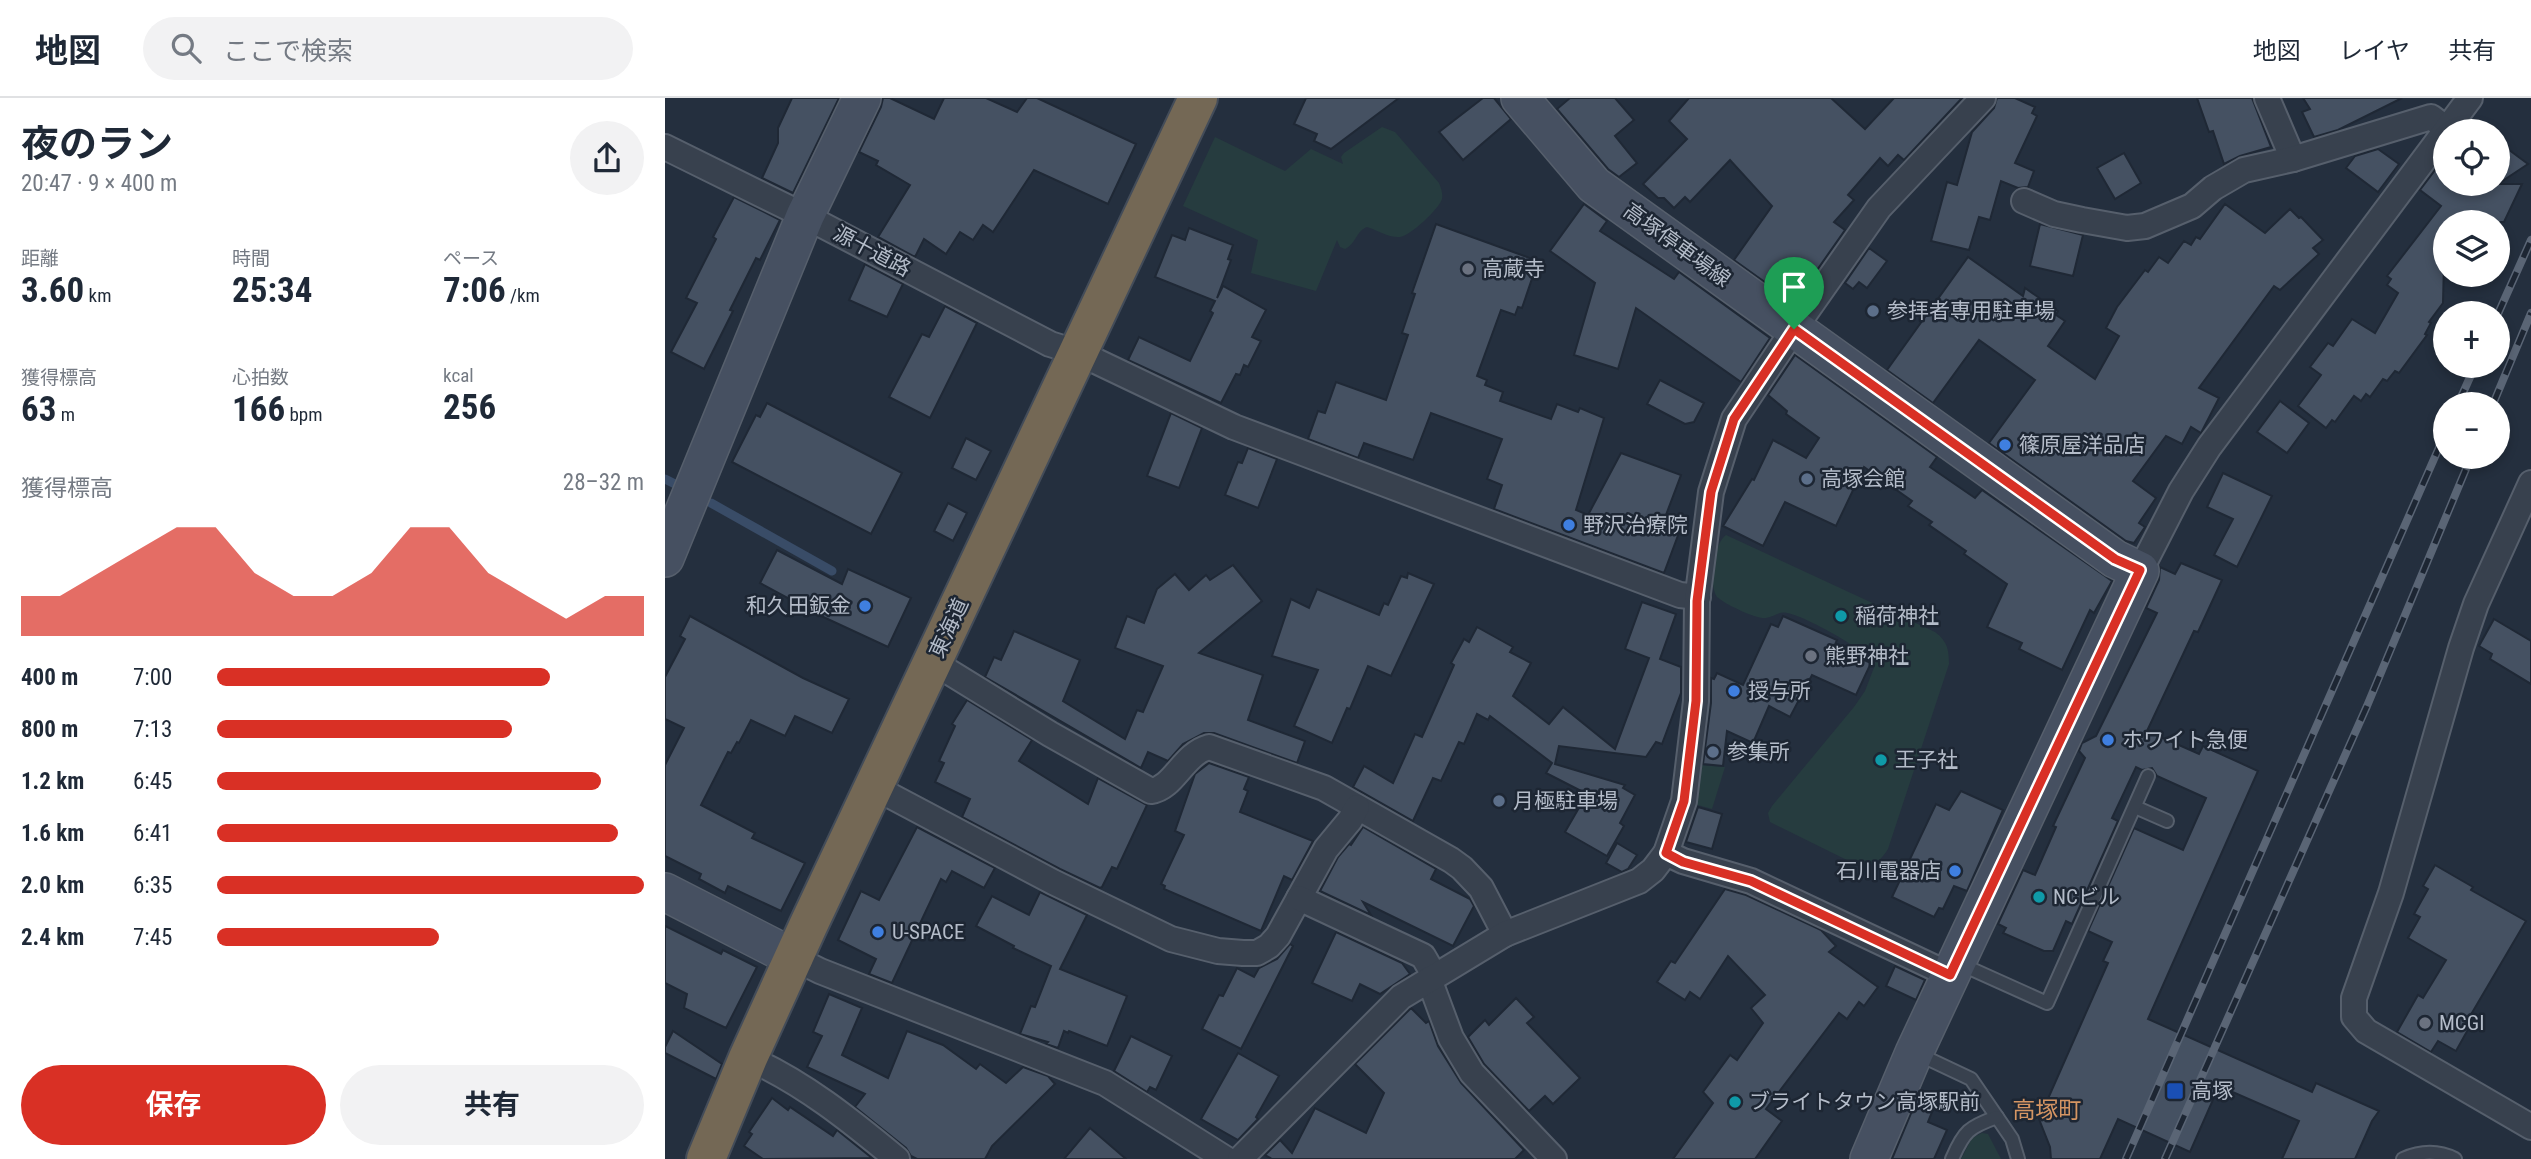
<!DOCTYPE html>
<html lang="ja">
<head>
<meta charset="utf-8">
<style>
  body { margin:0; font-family:"Roboto Condensed","Noto Sans JP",sans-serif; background:#f2f2f3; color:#1f2937; height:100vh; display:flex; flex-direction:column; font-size:26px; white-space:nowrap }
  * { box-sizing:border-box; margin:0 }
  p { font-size:23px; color:#747a83 }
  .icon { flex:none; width:38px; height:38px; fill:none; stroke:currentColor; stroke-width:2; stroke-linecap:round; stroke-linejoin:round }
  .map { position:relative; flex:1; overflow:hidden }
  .panel { display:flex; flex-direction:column; background:#fff; width:665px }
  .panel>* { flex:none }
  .tools { position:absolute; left:1768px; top:21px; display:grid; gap:14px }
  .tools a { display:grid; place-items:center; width:77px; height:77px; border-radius:50%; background:#fff; box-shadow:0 4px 10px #0003; font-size:35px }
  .pin { position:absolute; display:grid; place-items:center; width:60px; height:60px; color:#fff; margin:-72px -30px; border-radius:50% 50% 50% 0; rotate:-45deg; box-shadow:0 0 7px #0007 }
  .pin .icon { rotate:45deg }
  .round { display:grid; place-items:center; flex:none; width:74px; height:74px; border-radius:37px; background:#f2f2f3 }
  .overview { display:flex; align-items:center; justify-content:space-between; height:119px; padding:0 21px }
  h1 { font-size:38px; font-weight:700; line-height:52px }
  .figures { display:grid; grid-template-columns:repeat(3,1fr); gap:10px; height:119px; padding:7px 21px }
  .figures div { display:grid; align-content:center }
  .figures b { font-size:35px; font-weight:700 }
  .figures small { font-size:19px; font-weight:400 }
  .figures p { font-size:19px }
  .chart { height:196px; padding:14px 21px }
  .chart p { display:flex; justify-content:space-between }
  .chart svg { width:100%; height:126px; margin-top:7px; fill:#d93025; opacity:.7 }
  .action { display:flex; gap:14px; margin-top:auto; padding:14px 21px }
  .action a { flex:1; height:80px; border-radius:42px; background:#d93025; color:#fff; font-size:28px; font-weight:700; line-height:80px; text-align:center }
  .action a+a { background:#f2f2f3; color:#1f2937 }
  ul { padding:0 21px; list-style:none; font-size:23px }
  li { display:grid; grid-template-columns:112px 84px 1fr; align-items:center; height:52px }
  li i { height:18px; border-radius:9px; background:#d93025 }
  header { display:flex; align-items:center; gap:42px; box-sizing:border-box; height:98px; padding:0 35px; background:#fff; border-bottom:2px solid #e0e1e3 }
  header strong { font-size:33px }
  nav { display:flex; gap:38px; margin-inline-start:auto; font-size:24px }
  .search { width:490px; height:63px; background:#f2f2f3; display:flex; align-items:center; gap:18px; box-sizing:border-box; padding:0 24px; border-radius:38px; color:#747a83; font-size:26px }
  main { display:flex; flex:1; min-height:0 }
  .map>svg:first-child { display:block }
  .green { fill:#263c3f }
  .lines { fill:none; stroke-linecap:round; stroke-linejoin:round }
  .stream { stroke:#394c67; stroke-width:9 }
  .building { fill:#455162; stroke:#1f2835; stroke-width:2 }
  .lane-casing { stroke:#565f6c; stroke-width:16 }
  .street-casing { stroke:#565f6c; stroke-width:28 }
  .secondary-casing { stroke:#565f6c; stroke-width:40 }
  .highway-casing { stroke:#434c59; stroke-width:42 }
  .lane { stroke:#38414e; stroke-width:12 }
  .street { stroke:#38414e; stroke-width:24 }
  .secondary { stroke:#465061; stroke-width:37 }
  .highway { stroke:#746855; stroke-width:38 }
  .rail-casing { stroke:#5a6575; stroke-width:8 }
  .rail { stroke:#1d2633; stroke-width:5; stroke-dasharray:16; stroke-linecap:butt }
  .route-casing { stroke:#fff; stroke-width:14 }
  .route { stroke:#d93025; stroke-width:9 }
  .worship-dot { fill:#6b7280; stroke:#1d2633; stroke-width:2.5 }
  .service-dot { fill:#5c6f8a; stroke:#1d2633; stroke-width:2.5 }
  .shop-dot { fill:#3f7fe0; stroke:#1d2633; stroke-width:2.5 }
  .culture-dot { fill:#0f9aa8; stroke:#1d2633; stroke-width:2.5 }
  .transit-dot { fill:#1a4fb4; stroke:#1d2633; stroke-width:2.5 }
  .labels { text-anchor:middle; stroke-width:5; stroke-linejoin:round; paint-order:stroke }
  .street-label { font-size:21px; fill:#b4bcc9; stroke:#1d2633 }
  .poi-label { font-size:21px; fill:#b4bcc9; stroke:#1d2633; text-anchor:start }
  .neighbourhood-label { font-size:23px; fill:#d59563; stroke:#1d2633 }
</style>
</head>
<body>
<header>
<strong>地図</strong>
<div class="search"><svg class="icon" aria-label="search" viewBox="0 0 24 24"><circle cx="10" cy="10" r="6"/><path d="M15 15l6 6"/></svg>ここで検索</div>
<nav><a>地図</a><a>レイヤ</a><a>共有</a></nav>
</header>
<main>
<section class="panel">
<div class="overview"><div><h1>夜のラン</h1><p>20:47 · 9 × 400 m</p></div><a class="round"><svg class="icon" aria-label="share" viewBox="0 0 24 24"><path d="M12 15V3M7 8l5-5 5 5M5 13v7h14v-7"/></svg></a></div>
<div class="figures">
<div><p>距離</p><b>3.60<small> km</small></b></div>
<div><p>時間</p><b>25:34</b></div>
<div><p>ペース</p><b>7:06<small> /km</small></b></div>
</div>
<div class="figures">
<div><p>獲得標高</p><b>63<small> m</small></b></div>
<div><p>心拍数</p><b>166<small> bpm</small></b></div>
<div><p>kcal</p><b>256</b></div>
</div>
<div class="chart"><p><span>獲得標高</span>28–32 m</p>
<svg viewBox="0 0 160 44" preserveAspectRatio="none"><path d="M0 44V30L10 30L20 22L30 14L40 6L50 6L60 22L70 30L80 30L90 22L100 6L110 6L120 22L130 30L140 38L150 30L160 30V44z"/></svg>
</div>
<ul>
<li><b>400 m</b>7:00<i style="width:78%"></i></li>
<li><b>800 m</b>7:13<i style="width:69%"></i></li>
<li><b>1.2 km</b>6:45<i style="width:90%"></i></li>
<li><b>1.6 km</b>6:41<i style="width:94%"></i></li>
<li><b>2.0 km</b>6:35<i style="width:100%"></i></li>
<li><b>2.4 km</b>7:45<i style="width:52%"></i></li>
</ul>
<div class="action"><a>保存</a><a>共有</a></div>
</section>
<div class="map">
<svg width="1866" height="1061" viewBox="0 0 1866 1061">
  <rect width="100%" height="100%" fill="#242f3e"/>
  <g class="green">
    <path d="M717,29L730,34L774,85C776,90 778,95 777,101C774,111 745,138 735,139C724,140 712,132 702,129C691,133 691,146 680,151L675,149L672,142L651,193L586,175L593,142L518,108L550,39L620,73L646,51L678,66L676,59L679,55Z"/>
    <path d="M1061,437L1270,534C1282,543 1284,551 1284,566L1223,751C1214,765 1207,769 1190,766L1105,724L1103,715L1107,708L1189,609L1200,593L1210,567C1204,553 1138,517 1122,515C1114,513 1109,519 1101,520C1090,521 1060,506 1052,499C1043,487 1049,445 1061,437Z"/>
    <polygon points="1034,667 1060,669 1047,711 1029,706"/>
    <polygon points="1317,1035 1323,1036 1336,1061 1296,1061 1307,1040"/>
  </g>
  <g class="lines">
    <g class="stream">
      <polyline points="0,381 12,387"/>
      <polyline points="46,405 167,473"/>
    </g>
  </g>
  <g class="building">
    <polygon points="127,0 174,0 128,95 97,80 113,45 113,30"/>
    <polygon points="218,0 225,0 269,21 279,0 321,0 352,14 362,0 372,0 471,46 443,106 369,72 328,134 318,127 308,142 295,134 281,156 259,141 250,159 213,139 245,87 211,67 213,63 194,54 216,9"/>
    <polygon points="641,0 734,0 666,51 649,43 652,36 629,26"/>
    <polygon points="818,0 829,0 846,21 798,62 774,34"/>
    <polygon points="905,0 950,0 969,22 950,38 972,65 954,79 943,71 892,11"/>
    <polygon points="1024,0 1166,0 1200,31 1229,0 1297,0 1239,62 1233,57 1223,68 1215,60 1183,97 1189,102 1169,124 1180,132 1129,205 1069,162 1107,108 1065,62 1025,104 1020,99 1009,110 999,100 993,100 978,86 1022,41 1004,23"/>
    <polygon points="1332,0 1350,0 1370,9 1367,15 1372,18 1350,65 1369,73 1363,89 1353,90 1336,83 1325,122 1314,119 1304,152 1266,143 1282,84 1292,87 1307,34 1329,10"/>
    <polygon points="1532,0 1587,0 1606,49 1575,58 1559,66 1548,33 1544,34"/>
    <polygon points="1638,0 1737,0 1673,32 1649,39 1637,14 1645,11"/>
    <polygon points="1832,43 1863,66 1833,86 1857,86 1839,124 1780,124 1778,205 1764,224 1766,225 1760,236 1762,237 1734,275 1730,273 1722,283 1718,281 1705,299 1701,296 1696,303 1689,298 1670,324 1667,322 1661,330 1633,308 1656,277 1645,269 1663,245 1668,248 1687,221 1710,235 1733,195 1722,187 1726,181 1722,178 1776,108 1755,92 1780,59 1780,86 1832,86"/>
    <polygon points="1713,51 1734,66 1713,94 1681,70 1690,58"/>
    <polygon points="1459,55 1476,85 1450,101 1432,70"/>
    <polygon points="69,99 115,122 95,162 91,160 65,212 68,213 39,271 6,254 32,205 21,200 51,141 48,139"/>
    <polygon points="919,106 942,123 935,133 1009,181 1014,174 1105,240 1076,284 971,210 953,271 909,257 930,185 885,153"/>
    <polygon points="1560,106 1600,135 1625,111 1634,120 1636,119 1658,142 1648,150 1654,156 1615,192 1609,188 1534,290 1554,300 1536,335 1526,329 1517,346 1501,338 1468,383 1491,400 1474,425 1480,429 1469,445 1461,443 1324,345 1370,282 1314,242 1268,305 1222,272 1303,159 1358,198 1360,190 1393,213 1391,217 1400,223 1383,248 1430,281 1454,238 1441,230 1452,209 1480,172 1483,174 1494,159 1503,165 1519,143 1526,147 1531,139 1535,141"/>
    <polygon points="771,126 873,163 857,210 853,209 850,217 836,212 812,278 822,282 820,287 838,294 835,303 886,321 892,306 913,314 915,310 939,320 911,412 923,417 956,355 1016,377 998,425 1015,432 999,475 829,411 837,387 822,381 837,341 766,315 748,362 699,345 693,360 643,341 653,313 660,315 671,284 721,302 743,237 737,235 750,196 747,195"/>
    <polygon points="1375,126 1418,137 1408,178 1365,168"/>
    <polygon points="524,130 568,147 563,161 566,162 552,200 558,188 601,212 587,239 596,243 583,269 579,267 575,277 571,276 556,305 463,262 474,239 525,263 548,215 545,213 550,203 490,179 507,137 520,142"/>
    <polygon points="1204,150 1222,163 1202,190 1194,184 1188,191 1180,185"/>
    <polygon points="200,166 238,186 222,219 184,202"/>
    <polygon points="280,208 312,225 265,320 224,299 257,236 264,239"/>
    <polygon points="1130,257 1272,359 1265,369 1310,400 1317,392 1447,483 1429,515 1425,512 1397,572 1354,551 1357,545 1322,529 1342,486 1299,456 1301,453 1264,427 1267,424 1243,408 1247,403 1199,369 1171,428 1120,404 1098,448 1058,428 1087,381 1089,382 1108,342 1141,360 1154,340 1121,316 1122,313 1103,297"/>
    <polygon points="995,282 1039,305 1029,324 1020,326 982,306"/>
    <polygon points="1615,303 1644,325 1622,355 1592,334"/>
    <polygon points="102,305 237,375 206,436 67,364 91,317 95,319"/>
    <polygon points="506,315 537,330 514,390 482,378"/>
    <polygon points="301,340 326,353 311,382 287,370"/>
    <polygon points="583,350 612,361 593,410 560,397 573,364 577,365"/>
    <polygon points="1558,375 1607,398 1572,469 1549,457 1568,421 1542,409"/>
    <polygon points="283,405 302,415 288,443 269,433"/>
    <polygon points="112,452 177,486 183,471 246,500 223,549 154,517 95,485"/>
    <polygon points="1516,465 1557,482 1533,534 1529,533 1482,633 1534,656 1538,648 1593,673 1483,921 1647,994 1651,985 1714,1013 1707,1023 1690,1061 1617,1061 1634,1023 1554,988 1525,1054 1453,1021 1435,1061 1386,1061 1385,1049 1374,1021 1443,865 1438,863 1447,844 1423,833 1469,730 1518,752 1541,700 1492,678 1487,670 1477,672 1471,669 1447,720 1453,723 1407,826 1401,823 1388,853 1379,853 1338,835 1341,830 1333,826 1358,772 1370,777 1391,729 1388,728 1420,660 1414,653 1417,645 1431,638 1492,515 1481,510 1494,482 1495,469 1510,476"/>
    <polygon points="568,467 597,503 534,555 598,577 583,622 640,643 632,665 549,635 539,635 518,646 503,663 483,654 476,670 320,579 329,559 336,562 349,533 415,562 398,603 460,641 472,612 478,614 498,568 450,550 462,518 479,525 492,491 510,476 524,492 541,477 545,482"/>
    <polygon points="743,475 769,486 726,578 703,568 685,611 682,610 667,645 629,628 653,572 607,558 626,501 644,510 652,491 714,517 719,505 723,507 736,478 742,480"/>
    <polygon points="977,504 1011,516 995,561 1016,569 1016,595 997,646 991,644 981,659 894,648 890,666 960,687 958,690 970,697 955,725 959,728 942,758 900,734 922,696 881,675 887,665 825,618 823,622 812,616 799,646 794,644 776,683 768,680 748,723 688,689 699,668 728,685 750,636 757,639 789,567 786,565 799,541 804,544 812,529 848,549 845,554 866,565 848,598 884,626 898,609 950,651 984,560 960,551"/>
    <polygon points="25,518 138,580 184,601 167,635 130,618 120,638 86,622 74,645 72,644 66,655 63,654 36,707 90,735 87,740 140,765 116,813 63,788 60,795 34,781 36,776 0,758 0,667 19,630 0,621 0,579 20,541 15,538"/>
    <polygon points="1118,518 1172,542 1169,549 1206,565 1191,597 1147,577 1125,619 1104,608 1088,645 1062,633 1058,668 1038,666 1046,605 1046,580 1049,581 1052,575 1078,587 1106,526 1113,529"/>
    <polygon points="1829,521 1866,543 1866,586 1825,561 1827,556 1814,548"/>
    <polygon points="302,602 367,642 354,663 423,706 433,680 482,707 452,771 447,769 437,789 435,790 395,771 297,719 305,701 270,684 279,665 274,663 290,628 287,626"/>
    <polygon points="544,665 584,679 579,691 583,693 575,714 648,743 627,782 619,778 596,833 499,791 500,788 496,786 519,737 510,733 530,676"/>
    <polygon points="1296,693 1338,712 1302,793 1289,788 1278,811 1274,810 1269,819 1227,799 1271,706 1284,712"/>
    <polygon points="1033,709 1057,716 1047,751 1021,744"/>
    <polygon points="252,729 330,770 319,790 287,773 281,784 276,781 227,885 204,876 211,861 173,842 196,793 214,802"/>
    <polygon points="698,729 771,771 766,781 805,801 809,808 788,848 698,804 706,817 655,793 673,759 684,746 686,747"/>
    <polygon points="952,745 972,757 963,771 957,774 941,765"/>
    <polygon points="1770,767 1808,789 1806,792 1861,823 1801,925 1805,928 1791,953 1773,943 1766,954 1732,934 1753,897 1758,900 1781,862 1743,840 1755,819 1749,816 1763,791 1758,788"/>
    <polygon points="1060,791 1081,797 1156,832 1171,848 1164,854 1213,889 1199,908 1194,904 1182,921 1174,915 1101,1011 1117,1023 1090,1061 1008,1061 1048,1005 1038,994 1065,957 1072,962 1098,925 1086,910 1100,897 1063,858 1035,901 1025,894 1020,902 992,884 1006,863 1010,865"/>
    <polygon points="375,794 422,817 395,871 462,898 442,948 404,933 403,935 399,933 393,950 381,946 383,944 355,936 366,908 370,909 386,868 348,850 349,848 311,828 327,798 364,817"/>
    <polygon points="0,828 56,856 58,852 92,869 61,930 19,910 22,896 0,885"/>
    <polygon points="671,834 737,865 745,876 715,896 695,886 687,903 647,885"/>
    <polygon points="625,846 628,848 576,951 537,931 554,897 558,898 572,870 589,879 594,870 612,861"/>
    <polygon points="1230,868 1260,882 1251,902 1221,888"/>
    <polygon points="164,896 197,910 177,957 223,980 242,933 278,947 311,971 315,966 341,985 358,969 383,978 390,986 327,1048 320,1061 252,1061 246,1058 241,1050 190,1009 200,996 142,969 157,938 148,934"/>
    <polygon points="851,900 869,919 862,925 915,980 888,1006 880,998 864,1013 819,966 803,939 820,922 824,927"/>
    <polygon points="746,910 761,925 764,923 773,948 796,985 859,1052 850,1061 607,1061 600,1057 615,1042 627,1055 650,1010 701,1035 719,995 690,966"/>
    <polygon points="8,933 57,966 51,981 0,955 0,949"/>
    <polygon points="466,938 507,958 491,992 485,989 482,994 449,973"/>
    <polygon points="573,955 614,978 591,1019 593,1021 573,1042 536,1021"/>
    <polygon points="1254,996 1271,1004 1263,1024 1282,1032 1269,1061 1227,1061"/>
    <polygon points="107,1000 123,1012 125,1009 168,1038 172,1032 207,1060 98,1061 79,1048 87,1036 84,1034"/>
    <polygon points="425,1030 461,1061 399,1061"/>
  </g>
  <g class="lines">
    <defs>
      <g id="lane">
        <polyline points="1470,709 1502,723"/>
        <polyline points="1293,865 1382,905 1483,678"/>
        <polyline points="1253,956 1306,981 1347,1041 1353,1061"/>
        <path d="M1287,1061C1299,1033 1304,1029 1332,1019"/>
        <path d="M1738,1061C1756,1053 1772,1052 1790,1061"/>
      </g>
      <g id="street">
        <polyline points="1602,0 1628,61"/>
        <polyline points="0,49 140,118 385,246 414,255 569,329 1015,497 1033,499"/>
        <polyline points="1359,103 1389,116 1417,122 1462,130 1480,128 1527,108 1548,90 1579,72 1628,61 1766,19 1782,31"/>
        <polyline points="1866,385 1811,506 1796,550 1726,795 1689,900 1689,919 1701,933 1866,1029"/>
        <polyline points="1475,473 1516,393 1544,349 1805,0"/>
        <path d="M268,564L385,636L486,693C509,690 518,656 544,649L659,690L786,762L797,770L816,790L840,836"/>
        <polyline points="209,689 388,784 506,841 553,853 578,855 592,855 604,848 613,838 661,751 685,722 692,709"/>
        <polyline points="1001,755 1018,763 1086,783 1285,877"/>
        <polyline points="634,800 758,858 769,877"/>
        <polyline points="129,860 155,873 440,985 561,1061"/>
        <polyline points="764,881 786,940 807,975 889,1061"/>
        <path d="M83,960C138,984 186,1023 232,1061"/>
        <polyline points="575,1061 736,899 840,836 974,783 988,772 1001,755 1019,703 1031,603 1032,503 1046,394 1069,321 1129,231 1214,110 1318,0"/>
      </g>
      <g id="secondary">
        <polyline points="855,0 929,87 1450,461 1475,473 1249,955 1204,1061"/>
        <polyline points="0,460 140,118 197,0"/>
        <polyline points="0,794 129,860"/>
      </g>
      <polyline id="highway" points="41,1061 83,960 143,828 533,0"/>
    </defs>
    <use href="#lane" class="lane-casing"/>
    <use href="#street" class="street-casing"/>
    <use href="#secondary" class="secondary-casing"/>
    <use href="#highway" class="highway-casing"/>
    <use href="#lane" class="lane"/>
    <use href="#street" class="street"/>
    <use href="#secondary" class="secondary"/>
    <use href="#highway" class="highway"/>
    <defs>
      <g id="rail">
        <polyline points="1832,218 1866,142"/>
        <polyline points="1793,306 1810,268"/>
        <polyline points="1828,306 1866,215"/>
        <polyline points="1461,1061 1780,336"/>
        <polyline points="1500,1061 1702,608 1806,359"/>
      </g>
    </defs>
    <use href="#rail" class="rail-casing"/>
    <use href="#rail" class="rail"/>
  </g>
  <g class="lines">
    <defs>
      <polygon id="route" points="1129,231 1450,461 1475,472 1285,877 1086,783 1018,764 1001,755 1019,703 1031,603 1032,503 1046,394 1069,321"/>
    </defs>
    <use href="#route" class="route-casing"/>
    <use href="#route" class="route"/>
  </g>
  <g class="worship-dot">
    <circle cx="803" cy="171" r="7"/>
    <circle cx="1146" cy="558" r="7"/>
    <circle cx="1760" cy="925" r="7"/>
  </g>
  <g class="service-dot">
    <circle cx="1208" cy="213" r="7"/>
    <circle cx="1142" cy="381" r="7"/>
    <circle cx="1048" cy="654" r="7"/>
    <circle cx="834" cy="703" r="7"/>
  </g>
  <g class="shop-dot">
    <circle cx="1340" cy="347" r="7"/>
    <circle cx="904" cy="427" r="7"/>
    <circle cx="200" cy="508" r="7"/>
    <circle cx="1069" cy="593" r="7"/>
    <circle cx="1443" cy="642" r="7"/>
    <circle cx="1290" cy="773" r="7"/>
    <circle cx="213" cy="834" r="7"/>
  </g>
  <g class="culture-dot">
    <circle cx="1176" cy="518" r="7"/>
    <circle cx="1216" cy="662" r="7"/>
    <circle cx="1374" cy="799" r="7"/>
    <circle cx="1070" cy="1004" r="7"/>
  </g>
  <rect class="transit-dot" x="1501" y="984" width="18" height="18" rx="3.5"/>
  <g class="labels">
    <g class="street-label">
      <text transform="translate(1012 147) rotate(36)" y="7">高塚停車場線</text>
      <text transform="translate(207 153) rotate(28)" y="7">源十道路</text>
      <text transform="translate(284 530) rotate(-65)" y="7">東海道</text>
    </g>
    <g class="poi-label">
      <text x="817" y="178">高蔵寺</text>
      <text x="1222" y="220">参拝者専用駐車場</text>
      <text x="1354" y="354">篠原屋洋品店</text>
      <text x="1156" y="388">高塚会館</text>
      <text x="918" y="434">野沢治療院</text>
      <text x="186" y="515" text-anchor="end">和久田鈑金</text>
      <text x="1190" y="525">稲荷神社</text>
      <text x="1160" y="565">熊野神社</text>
      <text x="1083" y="600">授与所</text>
      <text x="1457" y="649">ホワイト急便</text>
      <text x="1062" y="661">参集所</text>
      <text x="1230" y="669">王子社</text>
      <text x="848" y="710">月極駐車場</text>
      <text x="1276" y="780" text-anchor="end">石川電器店</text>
      <text x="1388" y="806">NCビル</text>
      <text x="227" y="841">U-SPACE</text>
      <text x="1774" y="932">MCGI</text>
      <text x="1526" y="1000">高塚</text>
      <text x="1084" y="1011">ブライトタウン高塚駅前</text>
    </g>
    <g class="neighbourhood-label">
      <text x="1382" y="1020">高塚町</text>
    </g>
  </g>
</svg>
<div class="tools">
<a><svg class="icon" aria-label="locate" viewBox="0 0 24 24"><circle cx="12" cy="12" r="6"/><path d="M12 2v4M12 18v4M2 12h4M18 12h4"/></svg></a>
<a><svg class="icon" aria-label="layers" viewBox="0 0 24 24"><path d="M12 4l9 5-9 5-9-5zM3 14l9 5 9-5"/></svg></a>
<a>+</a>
<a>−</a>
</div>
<div class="pin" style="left:1129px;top:231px;background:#1e9e55"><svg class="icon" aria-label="arrive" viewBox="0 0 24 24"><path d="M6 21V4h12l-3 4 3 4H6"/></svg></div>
</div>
</main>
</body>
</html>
